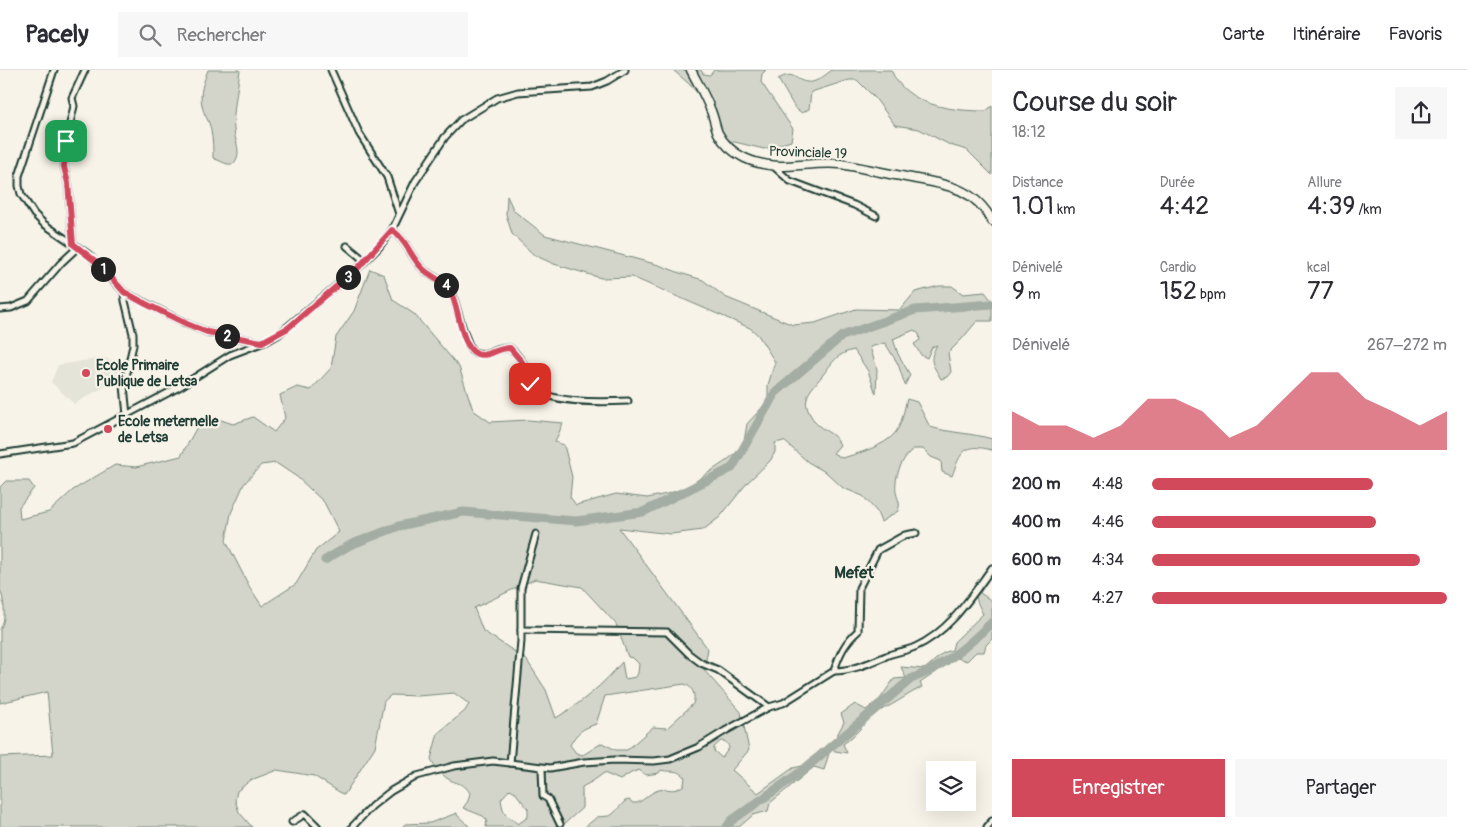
<!DOCTYPE html>
<html lang="fr">
<head>
<meta charset="utf-8">
<style>
  body { margin:0; font-family:Pangolin,sans-serif; background:#f7f7f7; color:#2b2b33; height:100vh; display:flex; flex-direction:column; font-size:19px; white-space:nowrap }
  * { box-sizing:border-box; margin:0 }
  p { font-size:16px; color:#7c7c81 }
  .icon { flex:none; width:28px; height:28px; fill:none; stroke:currentColor; stroke-width:2; stroke-linecap:round; stroke-linejoin:round }
  .map { position:relative; flex:1; overflow:hidden }
  .details { display:flex; flex-direction:column; background:#fff; width:475px }
  .details>* { flex:none }
  .controls { position:absolute; left:926px; top:691px; display:grid; gap:10px }
  .controls a { display:grid; place-items:center; width:50px; height:50px; border-radius:0px; background:#fff; box-shadow:0 5px 20px #0002; font-size:25px }
  .pin { position:absolute; display:grid; place-items:center; width:42px; height:42px; color:#fff; margin:-21px; border-radius:10px; box-shadow:0 2px 8px #0006 }
  .km { position:absolute; width:25px; height:25px; margin:-12px; border-radius:50%; background:#222; color:#fff; font-size:14px; line-height:25px; text-align:center }
  .round { display:grid; place-items:center; flex:none; width:52px; height:52px; border-radius:0px; background:#f7f7f7 }
  .summary { display:flex; align-items:center; justify-content:space-between; height:85px; padding:0 20px }
  h1 { font-size:28px; font-weight:600; line-height:38px }
  .metrics { display:grid; grid-template-columns:repeat(3,1fr); gap:8px; height:85px; padding:5px 20px }
  .metrics div { display:grid; align-content:center }
  .metrics b { font-size:25px; font-weight:600 }
  .metrics small { font-size:14px; font-weight:400 }
  .metrics p { font-size:14px }
  .chart { height:140px; padding:10px 20px }
  .chart p { display:flex; justify-content:space-between }
  .chart svg { width:100%; height:90px; margin-top:5px; fill:#d1495b; opacity:.7 }
  .button { display:flex; gap:10px; margin-top:auto; padding:10px 20px }
  .button a { flex:1; height:58px; border-radius:0px; background:#d1495b; color:#fff; font-size:20px; font-weight:600; line-height:58px; text-align:center }
  .button a+a { background:#f7f7f7; color:#2b2b33 }
  ul { padding:0 20px; list-style:none; font-size:16px }
  li { display:grid; grid-template-columns:80px 60px 1fr; align-items:center; height:38px }
  li i { height:12px; border-radius:6px; background:#d1495b }
  header { display:flex; align-items:center; gap:30px; box-sizing:border-box; height:70px; padding:0 25px; background:#fff; border-bottom:1px solid #e1e1e2 }
  header strong { font-size:24px }
  nav { display:flex; gap:28px; margin-inline-start:auto; font-size:18px }
  .search { width:350px; height:45px; background:#f7f7f7; display:flex; align-items:center; gap:12px; box-sizing:border-box; padding:0 18px; border-radius:0px; color:#7c7c81; font-size:19px }
  main { display:flex; flex:1; min-height:0 }
  .map>svg:first-child { display:block }
  .built { fill:#e5e4d9 }
  .green { fill:#d3d5ca; stroke:#79897f; fill-rule:evenodd }
  .lines { fill:none; stroke-linecap:round; stroke-linejoin:round }
  .river { stroke:#a4ada3; stroke-width:9 }
  .minor-casing { stroke:#1f3d34; stroke-width:9 }
  .primary-casing { stroke:#1f3d34; stroke-width:11 }
  .minor { stroke:#f7f3e8; stroke-width:5 }
  .primary { stroke:#f7f3e8; stroke-width:8 }
  .route-casing { stroke:#fff; stroke-width:10 }
  .route { stroke:#d1495b; stroke-width:6 }
  .poi-dot { fill:#d1495b; stroke:#f7f3e8; stroke-width:2 }
  .labels { text-anchor:middle; stroke-width:4.5; stroke-linejoin:round; paint-order:stroke }
  .street-label { font-size:14px; fill:#1f3d34; stroke:#f7f3e8 }
  .poi-label { font-size:14px; font-weight:bold; fill:#1f3d34; stroke:#f7f3e8; text-anchor:start }
  .quarter-label { font-size:16px; font-weight:bold; fill:#1f3d34; stroke:#f7f3e8 }
</style>
</head>
<body>
<header>
<strong>Pacely</strong>
<div class="search"><svg class="icon" aria-label="search" viewBox="0 0 24 24"><circle cx="10" cy="10" r="6"/><path d="M15 15l6 6"/></svg>Rechercher</div>
<nav><a>Carte</a><a>Itinéraire</a><a>Favoris</a></nav>
</header>
<main>
<div class="map">
<svg width="992" height="757" viewBox="0 0 992 757">
  <rect width="100%" height="100%" fill="#f7f3e8"/>
  <filter id="ink" filterUnits="userSpaceOnUse"><feTurbulence type="fractalNoise" baseFrequency=".02" numOctaves="2"/><feDisplacementMap in="SourceGraphic" scale="10" xChannelSelector="R" yChannelSelector="G"/><feConvolveMatrix kernelMatrix="1 2 1 2 8 2 1 2 1" color-interpolation-filters="sRGB"/></filter>
  <g filter="url(#ink)">
    <polygon class="built" points="103,288 123,293 113,312 74,334 51,312 58,295"/>
    <g class="green">
      <path d="M208,0H240C238,16 232,46 234,60C235,72 243,84 233,94H227L213,88C213,79 213,70 211,61C210,51 203,44 202,35C199,23 204,11 208,0Z"/>
      <polygon points="673,0 701,0 703,4 710,5 714,0 766,0 762,4 761,12 793,59 791,71 764,79 722,69 706,32 688,13"/>
      <path d="M832,0H891C906,36 952,41 986,41L992,36V105L967,80L950,75L919,59L895,55L875,28L857,10H849L811,22L809,39L802,43L795,38L778,9C795,0 793,10 807,12C816,14 826,4 832,0Z"/>
      <path d="M507,126L514,141L545,165L659,195L680,203L703,210L725,227L793,255L815,253L856,239L900,240L915,222L939,216H952L963,224L985,222L992,231V251H977L962,269L948,283L951,302L947,307L941,309C932,293 928,291 937,275L932,277L927,288L921,285L914,274L920,270L919,264L914,260L893,269L898,284L910,305L905,315L898,294L885,273L870,277L877,299L876,324L868,301L854,280C837,283 832,293 822,306C811,320 800,328 811,346C813,349 815,353 818,355C828,364 834,362 840,375L833,383L842,388C857,384 885,376 895,363C902,355 904,339 907,329L917,332L930,357C950,363 972,363 992,369V380C964,373 961,381 952,406L942,402L941,391L931,387L923,379H913C901,389 894,407 896,422C898,432 901,431 898,441L881,452L877,442L863,426L843,418L827,403L808,392L784,371L775,373V382L770,391L747,413L720,447L703,460L671,464L619,458L708,579L704,600L741,642L749,680L732,700L758,723L793,698L802,696L836,667L844,652L841,644L855,634L866,640L880,629L894,609L906,608L901,597L925,599L943,583L952,580L954,572L983,544C970,519 975,519 992,498V503L980,523L992,531V569L986,575L984,582H976L967,591L957,588L920,613L922,617C906,625 891,637 874,643L873,645C863,655 854,667 843,674L847,683L830,680L824,700L814,697L770,733L768,741L753,745L739,757H585L597,747L609,746L613,744L625,731L629,730L633,733H637C645,730 650,722 659,720C671,717 672,724 684,715L685,707C678,698 670,703 661,700L659,703L646,705L639,700L631,703L620,710L604,703L593,711L582,717V738L561,757H486L487,750L483,746L463,738L468,731L470,723C463,712 460,715 450,710C442,706 435,697 431,689L438,663L465,641L469,634L454,623L418,626L391,625L384,631L375,677L344,725L314,706L277,700L251,710L237,721L235,730L239,742L252,757H0V687L53,685L47,622L0,633V559C7,550 4,529 0,519V417L6,411H29L34,418L19,437L20,449L49,442L73,420L115,395L136,397L181,386L198,355L212,347L233,354L253,347L274,362L285,348L280,325L297,317L311,320L331,298L336,267L354,241L370,199L384,205L393,230L414,244L459,297L473,340L490,352L528,350L563,353L555,372L564,375L572,407L570,427L576,435L616,424L647,428L667,424L687,417L726,391L743,377L747,354L768,331V315L775,292L758,265L750,258L632,207L601,208L554,194L534,185L512,164L506,144ZM276,393L297,407L324,432L339,462L316,480L296,514L262,536L249,516L226,471L231,443L244,414L261,395ZM535,509L582,517L616,554L628,587L633,588L639,594L638,603L636,607L625,609L622,592C603,615 581,633 556,648L546,620L526,589L483,561L474,538ZM684,614C693,616 696,626 693,634L667,658L653,657L627,680H616L602,673L583,685L576,683L570,675C577,662 582,659 596,654L605,626ZM721,671C726,671 728,673 729,678L722,688L714,681V677ZM510,719L514,721L528,739V747L518,754C506,744 503,745 501,729Z"/>
      <polygon points="457,743 457,745 470,757 402,757 405,754 430,753"/>
    </g>
    <g class="lines">
      <g class="river">
        <polyline points="325,490 350,475 399,456 463,442 576,451 643,442 732,398 775,323 842,266 915,240 992,234"/>
        <path d="M727,757L731,751L802,701L911,609C944,596 967,577 992,552"/>
      </g>
      <defs>
        <g id="minor">
          <polyline points="54,0 19,106 19,116 21,124 34,144 44,154 88,184 124,222 187,254 207,262 260,272"/>
          <polyline points="331,0 359,63 387,107 399,144"/>
          <polyline points="772,95 790,111 854,135 876,146"/>
          <path d="M392,160C407,170 410,187 423,199C431,207 447,211 452,223C459,243 462,263 472,281C488,289 495,277 510,278C518,285 524,293 528,303C529,307 529,311 531,314C543,335 607,332 628,331"/>
          <polyline points="73,174 68,113 64,97 66,71 74,36 72,28 85,0"/>
          <polyline points="347,176 365,191"/>
          <polyline points="124,222 125,231 133,264 133,275 124,316 127,345"/>
          <polyline points="0,239 11,238 28,231 61,193 77,178"/>
          <polyline points="0,384 73,373 181,316 230,285 267,271 279,264 359,197 379,177 392,160 415,112 445,67 461,50 497,28 518,22 592,17 607,11 625,0"/>
          <polyline points="521,560 667,562 689,584 701,593 718,600 769,637"/>
          <path d="M834,601C839,585 845,572 858,561L859,518L878,480L905,465L916,463"/>
          <polyline points="510,693 521,571 521,518 536,464"/>
          <polyline points="542,698 543,726 548,729 560,754"/>
          <polyline points="292,752 305,744 318,757"/>
          <path d="M352,757L372,736L391,721L417,706L454,696L493,691L550,698L584,692L615,690L654,691L670,689L699,677L725,661L769,637L783,633L834,601C852,601 869,593 886,586C895,582 906,581 915,577C950,561 970,528 992,498"/>
          <polyline points="987,757 992,751"/>
        </g>
        <path id="primary" d="M691,0C698,14 706,27 711,41C714,48 715,56 718,63C730,86 755,95 780,96C800,96 820,92 841,94C863,98 884,103 906,107C941,114 973,115 992,151"/>
      </defs>
      <use href="#minor" class="minor-casing"/>
      <use href="#primary" class="primary-casing"/>
      <use href="#minor" class="minor"/>
      <use href="#primary" class="primary"/>
    </g>
  </g>
  <g class="lines" filter="url(#ink)">
    <defs>
      <path id="route" d="M66,71L64,97L68,113L73,174L99,194L124,222L146,234L187,254L207,262L262,272L288,258L310,239L359,197L392,160C407,170 410,187 423,199C431,207 444,210 450,221C459,235 460,277 477,284C488,288 499,277 510,278L522,292L530,314"/>
    </defs>
    <use href="#route" class="route-casing"/>
    <use href="#route" class="route"/>
  </g>
  <g class="poi-dot">
    <circle cx="86" cy="303" r="5"/>
    <circle cx="108" cy="359" r="5"/>
  </g>
  <g class="labels">
    <g class="street-label">
      <text transform="translate(808 82) rotate(2)" y="5">Provinciale 19</text>
    </g>
    <g class="poi-label">
      <text x="96" y="300">Ecole Primaire<tspan x="96" dy="16">Publique de Letsa</tspan></text>
      <text x="118" y="356">Ecole meternelle<tspan x="118" dy="16">de Letsa</tspan></text>
    </g>
    <g class="quarter-label">
      <text x="854" y="508">Mefet</text>
    </g>
  </g>
</svg>
<div class="controls">
<a><svg class="icon" aria-label="layers" viewBox="0 0 24 24"><path d="M12 4l9 5-9 5-9-5zM3 14l9 5 9-5"/></svg></a>
</div>
<div class="pin" style="left:66px;top:71px;background:#1e9e55"><svg class="icon" aria-label="arrive" viewBox="0 0 24 24"><path d="M6 21V4h12l-3 4 3 4H6"/></svg></div>
<div class="pin" style="left:530px;top:314px;background:#d93025"><svg class="icon" aria-label="check" viewBox="0 0 24 24"><path d="M5 12l5 5 9-10"/></svg></div>
<b class="km" style="left:103px;top:199px">1</b>
<b class="km" style="left:227px;top:266px">2</b>
<b class="km" style="left:348px;top:207px">3</b>
<b class="km" style="left:446px;top:215px">4</b>
</div>
<section class="details">
<div class="summary"><div><h1>Course du soir</h1><p>18:12</p></div><a class="round"><svg class="icon" aria-label="share" viewBox="0 0 24 24"><path d="M12 15V3M7 8l5-5 5 5M5 13v7h14v-7"/></svg></a></div>
<div class="metrics">
<div><p>Distance</p><b>1.01<small> km</small></b></div>
<div><p>Durée</p><b>4:42</b></div>
<div><p>Allure</p><b>4:39<small> /km</small></b></div>
</div>
<div class="metrics">
<div><p>Dénivelé</p><b>9<small> m</small></b></div>
<div><p>Cardio</p><b>152<small> bpm</small></b></div>
<div><p>kcal</p><b>77</b></div>
</div>
<div class="chart"><p><span>Dénivelé</span>267–272 m</p>
<svg viewBox="0 0 160 44" preserveAspectRatio="none"><path d="M0 44V25L10 32L20 32L30 38L40 32L50 19L60 19L70 25L80 38L90 32L100 19L110 6L120 6L130 19L140 25L150 32L160 25V44z"/></svg>
</div>
<ul>
<li><b>200 m</b>4:48<i style="width:75%"></i></li>
<li><b>400 m</b>4:46<i style="width:76%"></i></li>
<li><b>600 m</b>4:34<i style="width:91%"></i></li>
<li><b>800 m</b>4:27<i style="width:100%"></i></li>
</ul>
<div class="button"><a>Enregistrer</a><a>Partager</a></div>
</section>
</main>
</body>
</html>
